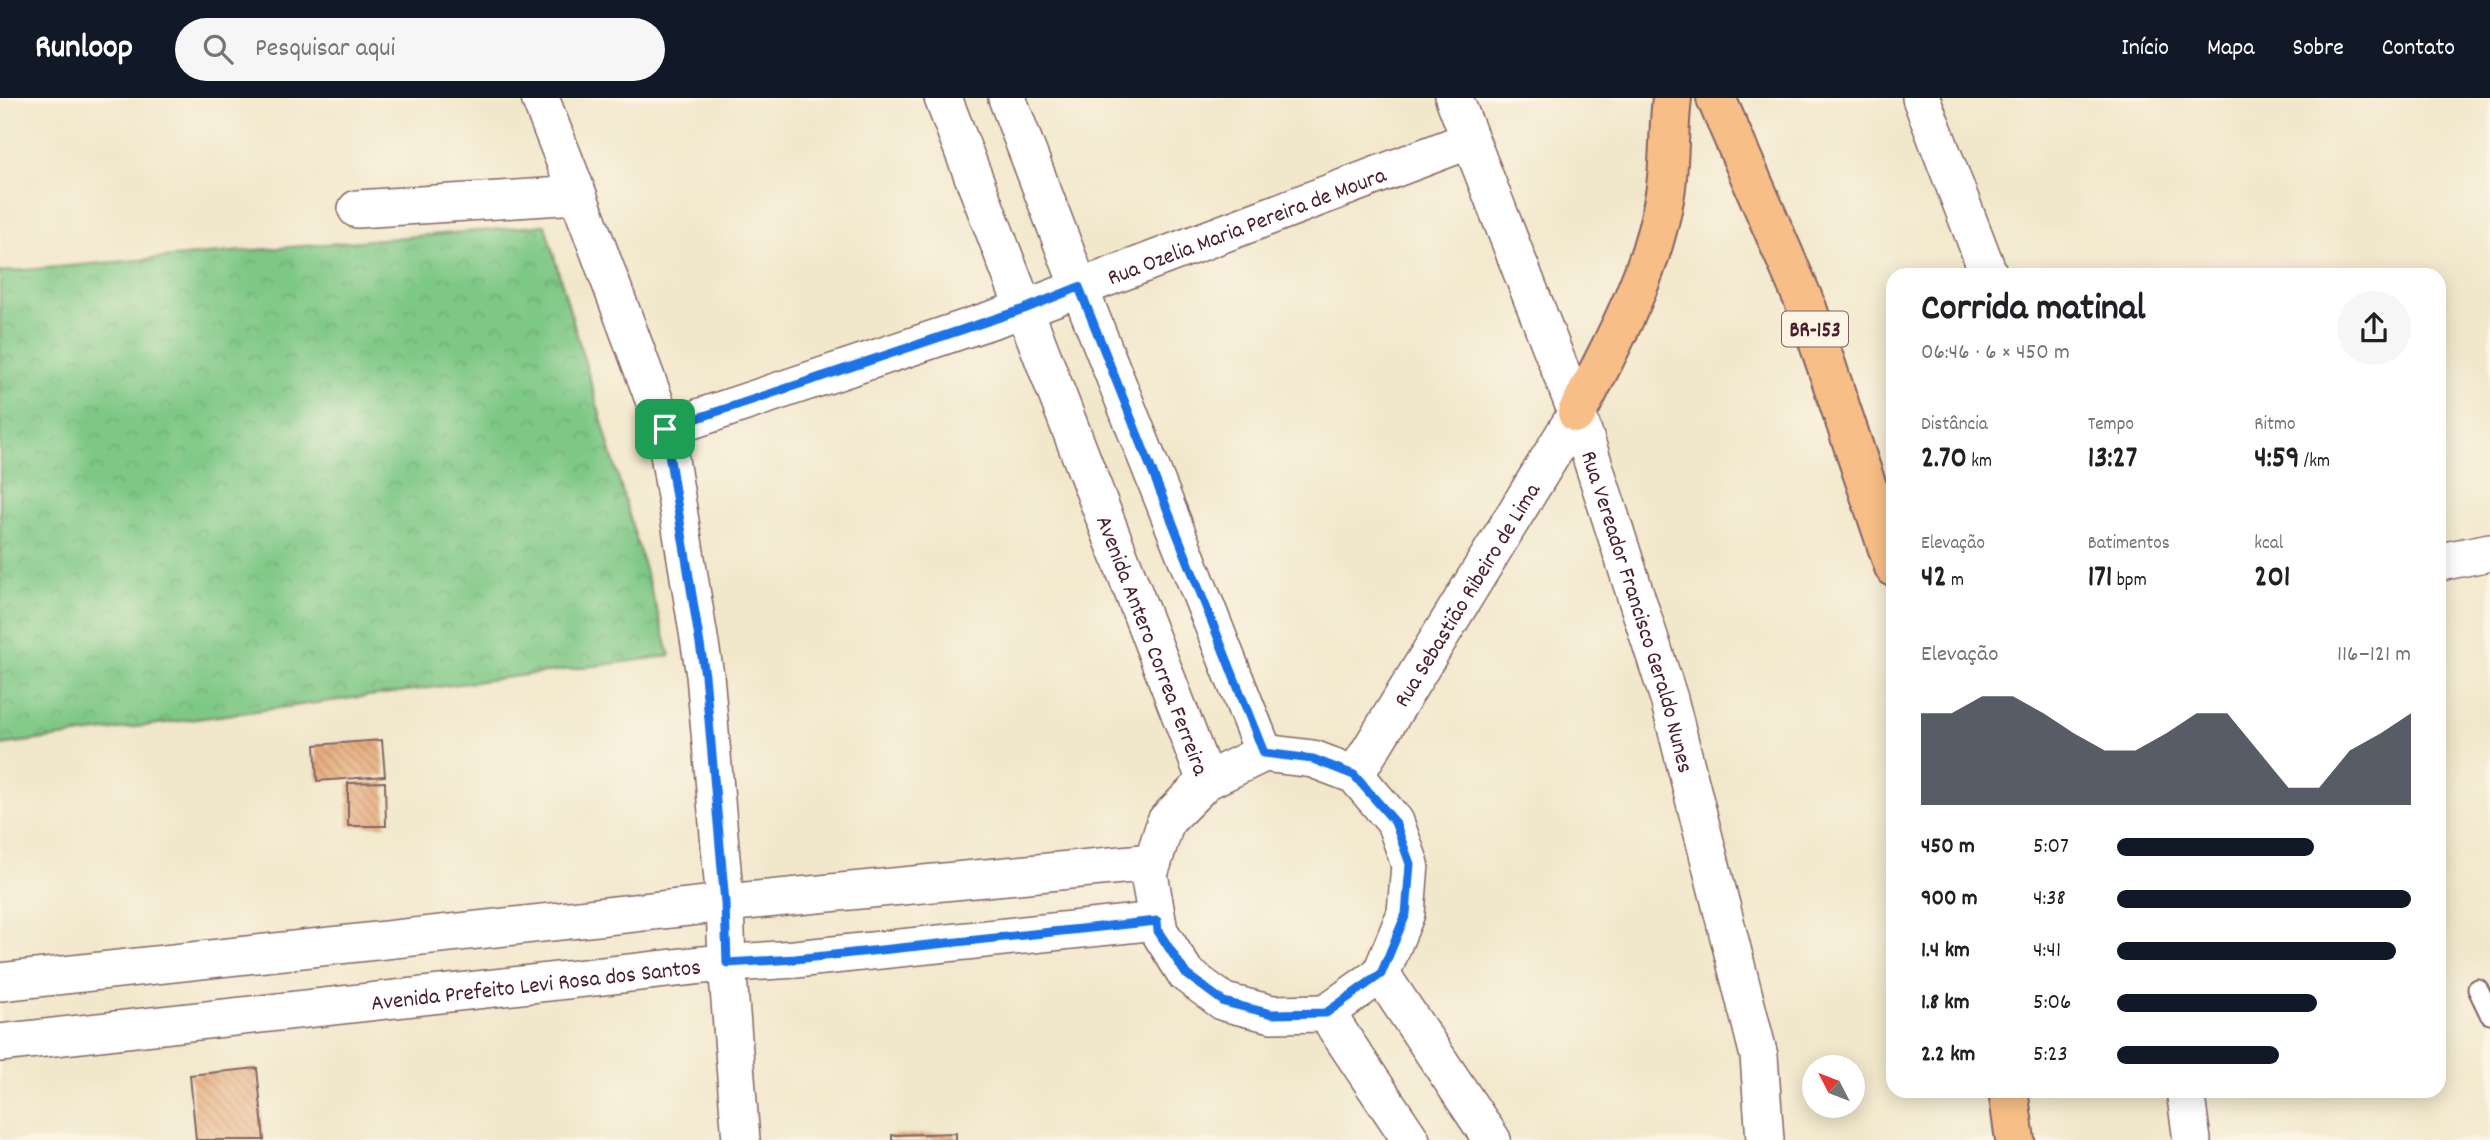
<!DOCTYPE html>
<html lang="pt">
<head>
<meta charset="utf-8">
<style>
  body { margin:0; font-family:Dekko,sans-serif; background:#f6f6f6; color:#202124; height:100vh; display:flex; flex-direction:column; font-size:26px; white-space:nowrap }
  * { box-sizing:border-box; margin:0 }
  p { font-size:23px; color:#757577 }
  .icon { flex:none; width:38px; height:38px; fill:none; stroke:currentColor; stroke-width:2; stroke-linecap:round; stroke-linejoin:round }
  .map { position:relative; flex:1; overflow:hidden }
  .sheet { position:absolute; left:1886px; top:170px; width:560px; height:830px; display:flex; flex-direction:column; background:#fff; border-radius:21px; box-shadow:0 4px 18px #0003 }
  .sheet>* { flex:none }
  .needle { width:46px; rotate:312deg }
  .tools { position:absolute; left:1802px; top:957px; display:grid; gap:14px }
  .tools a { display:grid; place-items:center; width:63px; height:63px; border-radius:50%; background:#fff; box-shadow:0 4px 18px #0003; font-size:35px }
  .pin { position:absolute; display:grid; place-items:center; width:60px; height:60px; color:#fff; margin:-30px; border-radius:14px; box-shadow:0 4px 10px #0006 }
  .round { display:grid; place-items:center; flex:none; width:74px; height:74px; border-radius:37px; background:#f6f6f6 }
  .head { display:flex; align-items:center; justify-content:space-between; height:119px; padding:0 35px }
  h1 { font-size:38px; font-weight:800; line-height:52px }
  .stats { display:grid; grid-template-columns:repeat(3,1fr); gap:10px; height:119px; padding:7px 35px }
  .stats div { display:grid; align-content:center }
  .stats b { font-size:30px; font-weight:800 }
  .stats small { font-size:19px; font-weight:400 }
  .stats p { font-size:19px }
  .chart { height:196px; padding:14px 35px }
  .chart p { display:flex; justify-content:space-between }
  .chart svg { width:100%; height:126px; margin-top:7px; fill:#111827; opacity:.7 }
  ul { padding:0 35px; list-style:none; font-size:23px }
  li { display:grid; grid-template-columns:112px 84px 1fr; align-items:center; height:52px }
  li i { height:18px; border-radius:9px; background:#111827 }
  header { display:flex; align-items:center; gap:42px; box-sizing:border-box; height:98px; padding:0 35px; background:#111827; color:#fff }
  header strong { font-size:33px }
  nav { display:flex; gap:38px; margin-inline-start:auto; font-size:24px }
  .search { width:490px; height:63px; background:#f6f6f6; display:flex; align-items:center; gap:18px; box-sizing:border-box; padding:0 24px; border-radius:38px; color:#757577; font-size:26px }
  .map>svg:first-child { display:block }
  .park { fill:url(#park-crowns); stroke:#647458; stroke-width:2 }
  .building { fill:url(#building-back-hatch) }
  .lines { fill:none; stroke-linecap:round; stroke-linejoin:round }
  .lane-casing { stroke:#846563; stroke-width:23 }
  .street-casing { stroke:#846563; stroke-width:40 }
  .highway-casing { stroke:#846563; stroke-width:42 }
  .lane { stroke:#fff; stroke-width:19 }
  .street { stroke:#fff; stroke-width:37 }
  .highway { stroke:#f7be87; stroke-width:38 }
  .route-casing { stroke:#fff; stroke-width:14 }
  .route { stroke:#1a73e8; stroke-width:9 }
  .labels { text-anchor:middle; stroke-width:5; stroke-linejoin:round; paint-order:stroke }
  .shield { fill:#fcf5e5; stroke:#7f5f63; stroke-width:2 }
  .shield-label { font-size:21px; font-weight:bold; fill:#4a1f2b }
  .street-label { font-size:23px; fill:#4a1f2b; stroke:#fcf5e5 }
</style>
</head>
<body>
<header>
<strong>Runloop</strong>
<div class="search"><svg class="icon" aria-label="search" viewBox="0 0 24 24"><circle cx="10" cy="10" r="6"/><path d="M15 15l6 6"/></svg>Pesquisar aqui</div>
<nav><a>Início</a><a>Mapa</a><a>Sobre</a><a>Contato</a></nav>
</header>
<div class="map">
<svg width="2490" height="1042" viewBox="0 0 2490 1042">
  <defs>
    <pattern id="park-crowns" width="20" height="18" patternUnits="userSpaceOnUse" patternTransform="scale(1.75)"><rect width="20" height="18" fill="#7ec885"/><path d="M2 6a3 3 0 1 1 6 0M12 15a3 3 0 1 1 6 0" fill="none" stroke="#6eab73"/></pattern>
    <pattern id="building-back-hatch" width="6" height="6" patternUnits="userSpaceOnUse" patternTransform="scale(1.75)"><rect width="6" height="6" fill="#e6ab7c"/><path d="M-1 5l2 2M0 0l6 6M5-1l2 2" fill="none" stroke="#bc8b66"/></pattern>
  </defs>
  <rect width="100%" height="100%" fill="#fcf5e5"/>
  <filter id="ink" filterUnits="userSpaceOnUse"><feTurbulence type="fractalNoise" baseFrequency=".0143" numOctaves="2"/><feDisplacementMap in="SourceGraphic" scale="14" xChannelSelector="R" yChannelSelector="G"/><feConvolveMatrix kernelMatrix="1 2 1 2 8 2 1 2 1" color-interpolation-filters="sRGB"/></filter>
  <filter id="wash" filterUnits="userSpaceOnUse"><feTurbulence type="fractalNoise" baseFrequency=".00686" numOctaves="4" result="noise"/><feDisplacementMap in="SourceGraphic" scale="28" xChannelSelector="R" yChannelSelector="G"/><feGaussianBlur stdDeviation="1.57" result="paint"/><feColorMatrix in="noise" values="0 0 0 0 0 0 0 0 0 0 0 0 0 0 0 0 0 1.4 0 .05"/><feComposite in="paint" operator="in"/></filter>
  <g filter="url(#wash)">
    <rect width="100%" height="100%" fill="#f1e7cb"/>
    <polygon class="park" points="545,127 670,558 0,647 0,174"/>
    <g id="blocks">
      <g class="building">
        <polygon points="382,642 385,678 317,683 315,647"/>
        <polygon points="385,684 386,728 348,728 348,685"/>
        <polygon points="257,970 264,1042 196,1042 190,977"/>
        <polygon points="956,1035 956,1042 892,1042 892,1037"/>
      </g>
    </g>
  </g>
  <g filter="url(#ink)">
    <use href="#blocks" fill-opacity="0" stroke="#846563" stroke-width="2"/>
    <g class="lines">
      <defs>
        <polyline id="lane" points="2478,891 2490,916"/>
        <g id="street">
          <polyline points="540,0 578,97 665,331 705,577 725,805 727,865 741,1042"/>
          <path id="s1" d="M943,0L1206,683"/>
          <polyline points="1007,0 1079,189 1264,655"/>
          <path id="s2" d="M1454,0L1577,315L1669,601L1759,958L1765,1042"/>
          <polyline points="1921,0 1989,177"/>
          <polyline points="357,111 578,97"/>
          <path id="s3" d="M665,331L1024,211L1470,42"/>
          <polyline points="2440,464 2490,454"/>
          <polyline points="1264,655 1206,683 1166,723 1149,776 1159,833 1186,876 1224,904 1272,916 1326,915"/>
          <polyline points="1264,655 1313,661 1355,677 1395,724 1410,766 1406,815 1381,876"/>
          <path id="s4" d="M1355,677L1577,315"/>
          <polyline points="1381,876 1492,1042"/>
          <polyline points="0,884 725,805 1153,764"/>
          <polyline points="1326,915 1411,1042"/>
          <polyline points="1326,915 1381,876"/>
          <path id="s5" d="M0,945L702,867L795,861L1157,823"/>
          <polyline points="2185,992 2192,1042"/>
        </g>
        <g id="highway">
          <polyline points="1716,0 1807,210 1894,469"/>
          <path d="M1577,315C1613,245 1652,175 1665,96C1670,65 1668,32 1672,0"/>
          <polyline points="2008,992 2015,1042"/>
        </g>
      </defs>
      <use href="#lane" class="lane-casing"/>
      <use href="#street" class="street-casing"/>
      <use href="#highway" class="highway-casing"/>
      <use href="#lane" class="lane"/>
      <use href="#street" class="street"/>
      <use href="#highway" class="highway"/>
    </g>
  </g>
  <g class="lines" filter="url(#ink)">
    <defs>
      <polygon id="route" points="1079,189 1264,655 1313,661 1354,677 1395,724 1410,766 1406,816 1381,876 1326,915 1272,916 1224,904 1186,876 1158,833 1157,823 795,861 727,865 725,805 705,577 665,331 1024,211"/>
    </defs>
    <use href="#route" class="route-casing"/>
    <use href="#route" class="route"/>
  </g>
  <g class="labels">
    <rect class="shield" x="1782" y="213.5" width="66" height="35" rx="5"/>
    <g class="shield-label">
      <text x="1815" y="238">BR-153</text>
    </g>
    <g class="street-label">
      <text dy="8" stroke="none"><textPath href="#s3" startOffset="616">Rua Ozelia Maria Pereira de Moura</textPath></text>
      <text dy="8" stroke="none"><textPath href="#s4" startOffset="212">Rua Sebastião Ribeiro de Lima</textPath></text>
      <text dy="8" stroke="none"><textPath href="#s2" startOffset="546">Rua Vereador Francisco Geraldo Nunes</textPath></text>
      <text dy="8" stroke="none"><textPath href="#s1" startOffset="586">Avenida Antero Correa Ferreira</textPath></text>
      <text dy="8" stroke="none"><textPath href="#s5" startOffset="539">Avenida Prefeito Levi Rosa dos Santos</textPath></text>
    </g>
  </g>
</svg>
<div class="tools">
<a><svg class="needle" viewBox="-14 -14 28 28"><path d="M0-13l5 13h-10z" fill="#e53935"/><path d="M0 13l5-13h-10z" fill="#757577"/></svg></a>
</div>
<div class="pin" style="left:665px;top:331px;background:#1e9e55"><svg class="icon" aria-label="arrive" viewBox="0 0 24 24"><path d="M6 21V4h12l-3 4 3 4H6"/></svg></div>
<section class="sheet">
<div class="head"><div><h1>Corrida matinal</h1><p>06:46 · 6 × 450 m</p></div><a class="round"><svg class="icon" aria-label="share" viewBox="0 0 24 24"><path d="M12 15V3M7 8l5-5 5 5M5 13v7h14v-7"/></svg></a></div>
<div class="stats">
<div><p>Distância</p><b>2.70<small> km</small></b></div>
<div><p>Tempo</p><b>13:27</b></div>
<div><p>Ritmo</p><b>4:59<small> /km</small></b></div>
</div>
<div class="stats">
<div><p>Elevação</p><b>42<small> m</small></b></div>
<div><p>Batimentos</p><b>171<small> bpm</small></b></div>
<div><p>kcal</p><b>201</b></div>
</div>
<div class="chart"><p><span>Elevação</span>116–121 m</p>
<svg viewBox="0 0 160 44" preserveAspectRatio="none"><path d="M0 44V12L10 12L20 6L30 6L40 12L50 19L60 25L70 25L80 19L90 12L100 12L110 25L120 38L130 38L140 25L150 19L160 12V44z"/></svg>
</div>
<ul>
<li><b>450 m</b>5:07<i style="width:67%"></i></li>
<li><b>900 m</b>4:38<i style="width:100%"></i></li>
<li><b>1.4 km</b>4:41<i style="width:95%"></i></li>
<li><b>1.8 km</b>5:06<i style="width:68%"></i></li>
<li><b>2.2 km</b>5:23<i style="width:55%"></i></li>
</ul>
</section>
</div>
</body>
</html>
